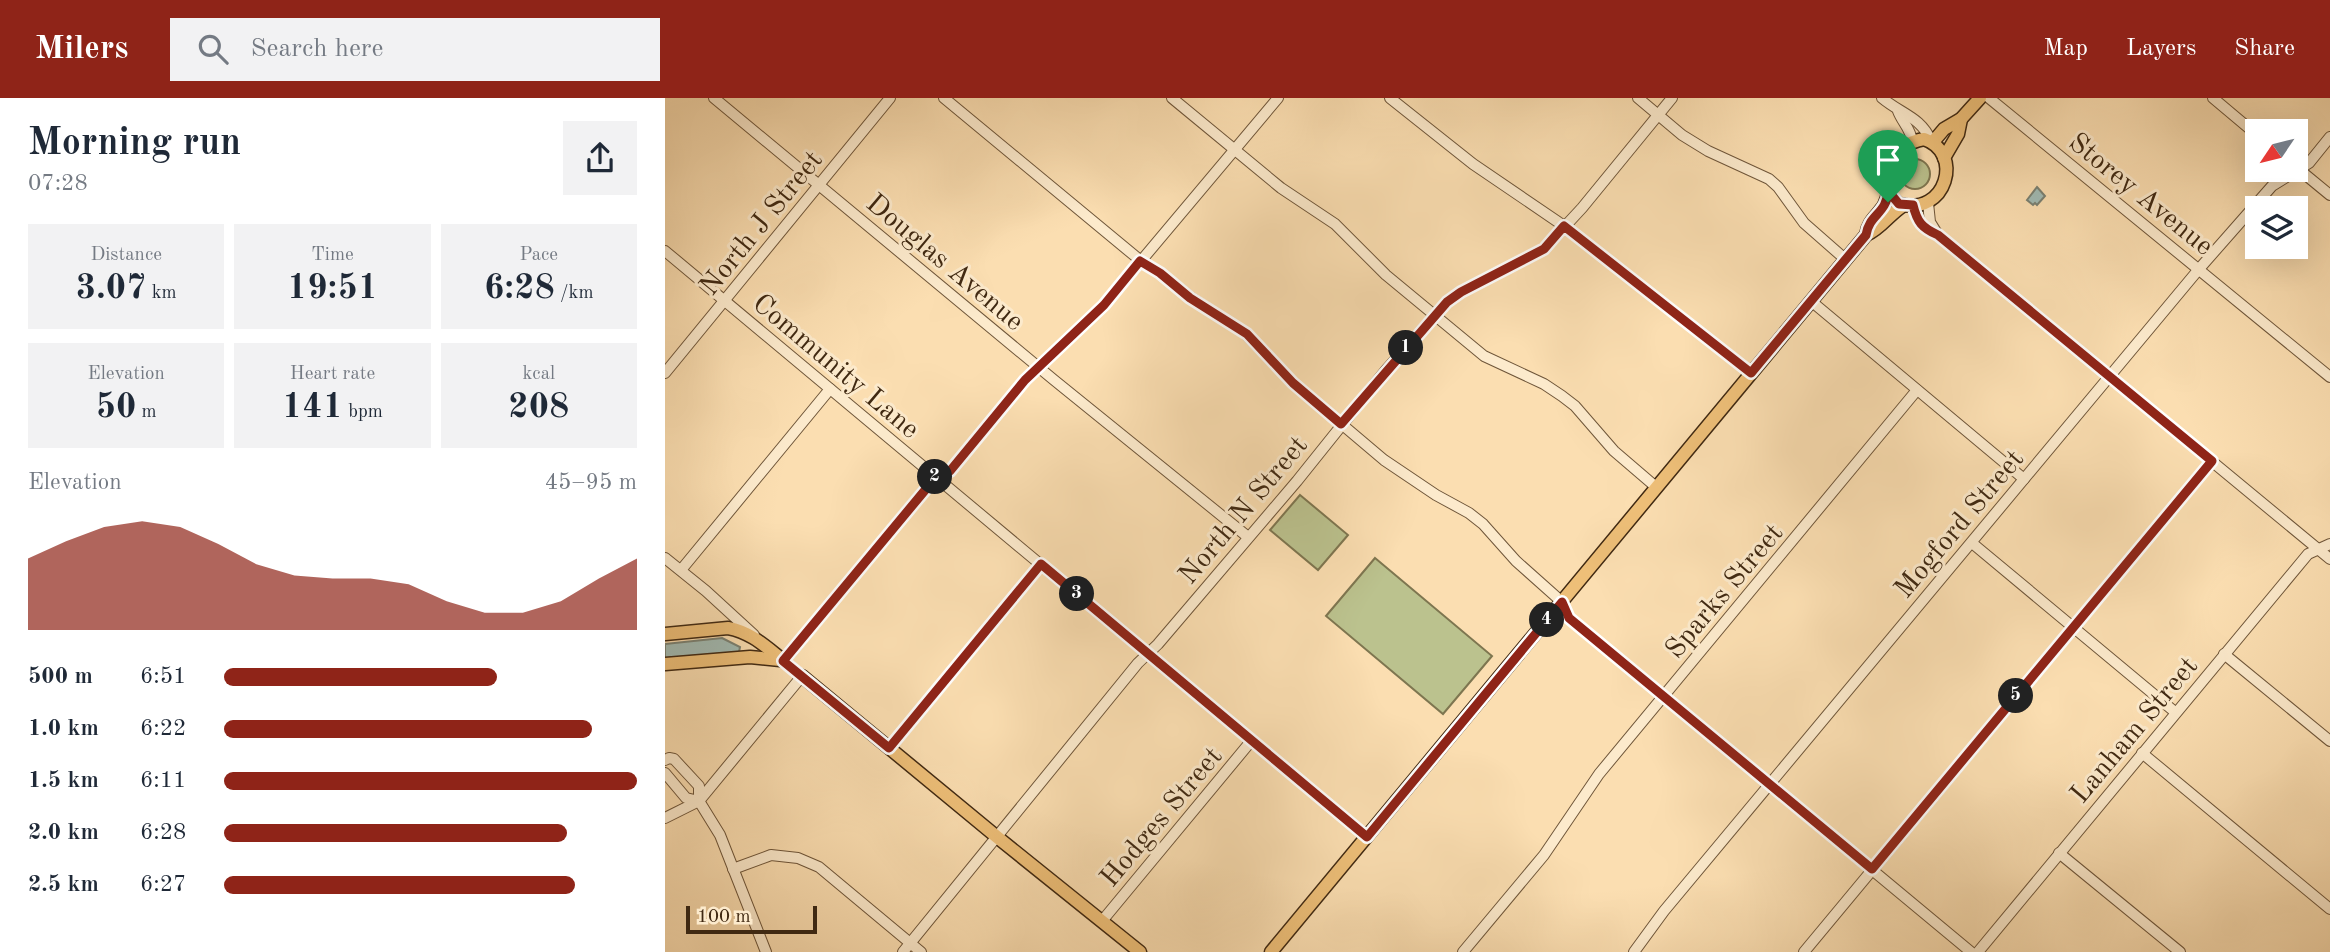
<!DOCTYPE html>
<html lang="en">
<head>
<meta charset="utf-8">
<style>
  body { margin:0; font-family:"Old Standard TT",serif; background:#f2f2f3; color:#1f2937; height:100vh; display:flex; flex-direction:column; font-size:26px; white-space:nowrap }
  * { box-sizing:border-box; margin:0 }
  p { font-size:23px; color:#747a83 }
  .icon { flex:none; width:38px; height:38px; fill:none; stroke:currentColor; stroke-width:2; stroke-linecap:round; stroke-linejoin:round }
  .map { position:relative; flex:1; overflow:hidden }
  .sheet { display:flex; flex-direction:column; background:#fff; width:665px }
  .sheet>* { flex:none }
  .needle { width:46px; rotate:235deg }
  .tools { position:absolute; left:1580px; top:21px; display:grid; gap:14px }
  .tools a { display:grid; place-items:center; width:63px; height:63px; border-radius:0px; background:#fff; box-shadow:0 7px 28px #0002; font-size:35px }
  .scale { position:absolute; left:21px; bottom:18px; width:131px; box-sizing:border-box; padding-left:7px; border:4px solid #402912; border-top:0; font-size:19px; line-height:24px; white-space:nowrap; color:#402912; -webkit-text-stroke:5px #fceacc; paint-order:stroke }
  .pin { position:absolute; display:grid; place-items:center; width:60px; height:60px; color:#fff; margin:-72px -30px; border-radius:50% 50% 50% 0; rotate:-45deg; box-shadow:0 0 7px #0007 }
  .pin .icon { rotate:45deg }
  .km { position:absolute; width:35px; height:35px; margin:-18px; border-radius:50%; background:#222; color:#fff; font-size:19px; line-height:35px; text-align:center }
  .round { display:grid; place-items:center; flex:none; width:74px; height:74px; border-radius:0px; background:#f2f2f3 }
  .headline { display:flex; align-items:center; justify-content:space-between; height:119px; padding:0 28px }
  h1 { font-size:38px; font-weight:800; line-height:52px }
  .figures { display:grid; grid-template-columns:repeat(3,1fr); gap:10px; height:119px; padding:7px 28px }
  .figures div { display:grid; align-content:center; border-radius:0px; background:#f2f2f3; text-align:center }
  .figures b { font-size:35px; font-weight:800 }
  .figures small { font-size:19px; font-weight:400 }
  .figures p { font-size:19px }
  .chart { height:196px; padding:14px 28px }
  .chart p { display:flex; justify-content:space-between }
  .chart svg { width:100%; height:126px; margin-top:7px; fill:#8f2418; opacity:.7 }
  ul { padding:0 28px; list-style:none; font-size:23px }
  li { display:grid; grid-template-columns:112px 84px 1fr; align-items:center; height:52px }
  li i { height:18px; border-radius:9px; background:#8f2418 }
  header { display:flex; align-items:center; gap:42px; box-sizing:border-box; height:98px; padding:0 35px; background:#8f2418; color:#fff }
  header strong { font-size:33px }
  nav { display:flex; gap:38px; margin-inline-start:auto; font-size:24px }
  .search { width:490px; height:63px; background:#f2f2f3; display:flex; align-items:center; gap:18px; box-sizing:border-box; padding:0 24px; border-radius:0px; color:#747a83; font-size:26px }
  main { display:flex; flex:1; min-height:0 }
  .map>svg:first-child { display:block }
  .green { fill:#bbc28e; stroke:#7e7650; stroke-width:2 }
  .water { fill:#a1bbb4; stroke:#7a8173; stroke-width:2 }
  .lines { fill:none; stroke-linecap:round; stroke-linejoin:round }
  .minor-casing { stroke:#6f563a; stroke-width:12 }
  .major-casing { stroke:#402912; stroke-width:15 }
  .minor { stroke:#fceacc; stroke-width:10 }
  .major { stroke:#eebf78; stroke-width:12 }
  .route-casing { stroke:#fff; stroke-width:14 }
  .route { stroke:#8f2418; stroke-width:9 }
  .labels { text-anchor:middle; stroke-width:6; stroke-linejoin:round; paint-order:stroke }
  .street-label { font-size:28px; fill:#402912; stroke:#fceacc }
</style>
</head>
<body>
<header>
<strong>Milers</strong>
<div class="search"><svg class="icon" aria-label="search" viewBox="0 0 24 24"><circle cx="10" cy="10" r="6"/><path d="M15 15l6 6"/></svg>Search here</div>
<nav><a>Map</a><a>Layers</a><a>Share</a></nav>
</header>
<main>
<section class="sheet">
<div class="headline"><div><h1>Morning run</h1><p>07:28</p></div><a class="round"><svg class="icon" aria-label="share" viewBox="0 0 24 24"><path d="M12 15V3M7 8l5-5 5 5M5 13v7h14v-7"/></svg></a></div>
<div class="figures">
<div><p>Distance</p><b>3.07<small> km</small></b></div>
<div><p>Time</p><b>19:51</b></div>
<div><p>Pace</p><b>6:28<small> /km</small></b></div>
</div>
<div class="figures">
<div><p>Elevation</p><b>50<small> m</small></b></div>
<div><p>Heart rate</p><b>141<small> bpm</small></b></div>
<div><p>kcal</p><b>208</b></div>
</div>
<div class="chart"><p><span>Elevation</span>45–95 m</p>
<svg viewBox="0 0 160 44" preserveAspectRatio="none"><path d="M0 44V19L10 13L20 8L30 6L40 8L50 14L60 21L70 25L80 26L90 26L100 28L110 34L120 38L130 38L140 34L150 26L160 19V44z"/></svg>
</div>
<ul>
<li><b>500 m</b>6:51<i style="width:66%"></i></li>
<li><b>1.0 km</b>6:22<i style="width:89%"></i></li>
<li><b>1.5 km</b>6:11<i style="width:100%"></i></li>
<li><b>2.0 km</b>6:28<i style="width:83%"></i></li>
<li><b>2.5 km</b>6:27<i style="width:85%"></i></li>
</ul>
</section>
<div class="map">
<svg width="1665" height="854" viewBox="0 0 1665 854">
  <rect width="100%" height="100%" fill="#fbdeb1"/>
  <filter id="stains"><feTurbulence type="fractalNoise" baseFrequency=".00286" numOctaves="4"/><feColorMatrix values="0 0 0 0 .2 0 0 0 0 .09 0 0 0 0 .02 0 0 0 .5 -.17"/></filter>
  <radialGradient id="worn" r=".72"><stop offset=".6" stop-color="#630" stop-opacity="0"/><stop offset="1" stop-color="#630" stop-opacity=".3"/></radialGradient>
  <g class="green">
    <circle cx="1250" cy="76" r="15"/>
    <polygon points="635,397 683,437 653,472 605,432"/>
    <polygon points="710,460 827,558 778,616 661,518"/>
  </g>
  <g class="water">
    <polygon points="1372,89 1380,98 1372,107 1370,105 1368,107 1362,102"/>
    <polygon points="57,540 75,549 74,554 0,560 0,546"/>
  </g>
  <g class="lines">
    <defs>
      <g id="minor">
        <polyline points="49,0 389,282 583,439"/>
        <polyline points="279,0 476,163 495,175 525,199 581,236 628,285 719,362 771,397 804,415 818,426 851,463 897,504 904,520 1306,854"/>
        <polyline points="507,0 616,90 670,126 721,177 819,258 879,286 897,298 910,308 949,353 991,389"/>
        <polyline points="725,0 808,66 899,128 1086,275"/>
        <polyline points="973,0 1017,37 1043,53 1104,81 1113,89 1139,125 1180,161"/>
        <path d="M1217,0C1236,16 1256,19 1266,43"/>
        <polyline points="1324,0 1665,279"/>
        <polyline points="1548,0 1592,37"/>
        <path d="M1233,13C1237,24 1246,31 1247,43"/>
        <polyline points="1631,69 1665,97"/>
        <polyline points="1263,105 1265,124 1273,137"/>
        <path d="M1248,107C1252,124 1258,130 1273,137L1665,461"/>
        <polyline points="0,153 702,739"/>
        <polyline points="1146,203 1359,381"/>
        <polyline points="0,275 225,0"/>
        <polyline points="1307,445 1510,614"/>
        <polyline points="0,460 41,493 89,537"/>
        <polyline points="16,472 165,291"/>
        <polyline points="1559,556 1665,643"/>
        <polyline points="119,563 270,379 285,373 360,282 439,207 613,0"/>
        <polyline points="224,651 376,466"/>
        <polyline points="1477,655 1665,811"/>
        <polyline points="0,662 4,660 9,661 34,688 34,703"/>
        <polyline points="0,675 21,700 34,703"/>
        <polyline points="34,703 55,737 101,854"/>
        <polyline points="0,720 34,703 137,578 114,559"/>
        <polyline points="1394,755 1515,854"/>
        <polyline points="68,771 106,757 133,760 154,769 256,854"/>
        <polyline points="437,823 587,642"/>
        <polyline points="238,854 473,565 493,546 632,383 721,272 782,204 796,194 879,151 917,110 1007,0"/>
        <polyline points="798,854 879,757 934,676 1252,292"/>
        <polyline points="969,854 999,813 1534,171 1607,88 1644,65 1665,39"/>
        <polyline points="1139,854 1547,363"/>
        <polyline points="1313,854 1643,456 1665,446"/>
      </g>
      <g id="major">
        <path d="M1259,41C1299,54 1282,119 1234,106C1202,80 1226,47 1259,41Z"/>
        <polyline points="1268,44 1279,31 1296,21 1315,0"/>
        <polyline points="1279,60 1293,36 1296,21"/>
        <path d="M1201,137C1217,130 1224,116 1239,107"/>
        <path d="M0,536L63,530C86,534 101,549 119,563"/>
        <polyline points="0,566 85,559 115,562"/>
        <polyline points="137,578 332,739 475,854"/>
        <path d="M606,854L1201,137C1204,117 1222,115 1223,93"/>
      </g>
    </defs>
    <use href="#minor" class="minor-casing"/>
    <use href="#major" class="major-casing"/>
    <use href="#minor" class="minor"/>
    <use href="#major" class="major"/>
  </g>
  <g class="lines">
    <defs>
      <path id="route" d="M1223,93L1234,106L1248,107C1252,124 1257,130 1273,137L1547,363L1207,771L904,520L897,504L702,739L376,466L224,650L118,563L271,379L285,373L360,282L439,207L475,163L495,175L525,200L582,236L628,285L676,326L782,204L796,194L879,151L899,128L1086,275L1201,137C1204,116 1222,116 1223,93Z"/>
    </defs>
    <use href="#route" class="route-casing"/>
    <use href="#route" class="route"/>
  </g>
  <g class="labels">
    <g class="street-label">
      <text transform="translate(1477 95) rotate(39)" y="10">Storey Avenue</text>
      <text transform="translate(95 124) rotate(-51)" y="10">North J Street</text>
      <text transform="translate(281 163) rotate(40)" y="10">Douglas Avenue</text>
      <text transform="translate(172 267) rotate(40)" y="10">Community Lane</text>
      <text transform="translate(577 411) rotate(-50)" y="10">North N Street</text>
      <text transform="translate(1293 425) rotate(-50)" y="10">Mogford Street</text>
      <text transform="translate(1058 492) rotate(-50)" y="10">Sparks Street</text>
      <text transform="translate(1468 631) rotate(-50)" y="10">Lanham Street</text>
      <text transform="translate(495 718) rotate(-50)" y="10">Hodges Street</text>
    </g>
  </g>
  <rect width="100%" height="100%" filter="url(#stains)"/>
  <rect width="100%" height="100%" fill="url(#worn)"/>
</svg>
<div class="tools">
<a><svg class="needle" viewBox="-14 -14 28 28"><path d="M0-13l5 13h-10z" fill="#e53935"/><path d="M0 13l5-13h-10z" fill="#747a83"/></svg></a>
<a><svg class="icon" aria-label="layers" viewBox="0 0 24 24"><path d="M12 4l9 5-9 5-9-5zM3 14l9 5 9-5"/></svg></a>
</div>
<div class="scale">100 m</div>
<div class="pin" style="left:1223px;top:104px;background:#1e9e55"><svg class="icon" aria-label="arrive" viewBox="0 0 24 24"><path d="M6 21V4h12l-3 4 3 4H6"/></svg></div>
<b class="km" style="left:741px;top:250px">1</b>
<b class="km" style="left:270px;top:379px">2</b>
<b class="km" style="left:412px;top:496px">3</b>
<b class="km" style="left:882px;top:522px">4</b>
<b class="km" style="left:1351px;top:598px">5</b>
</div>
</main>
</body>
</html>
